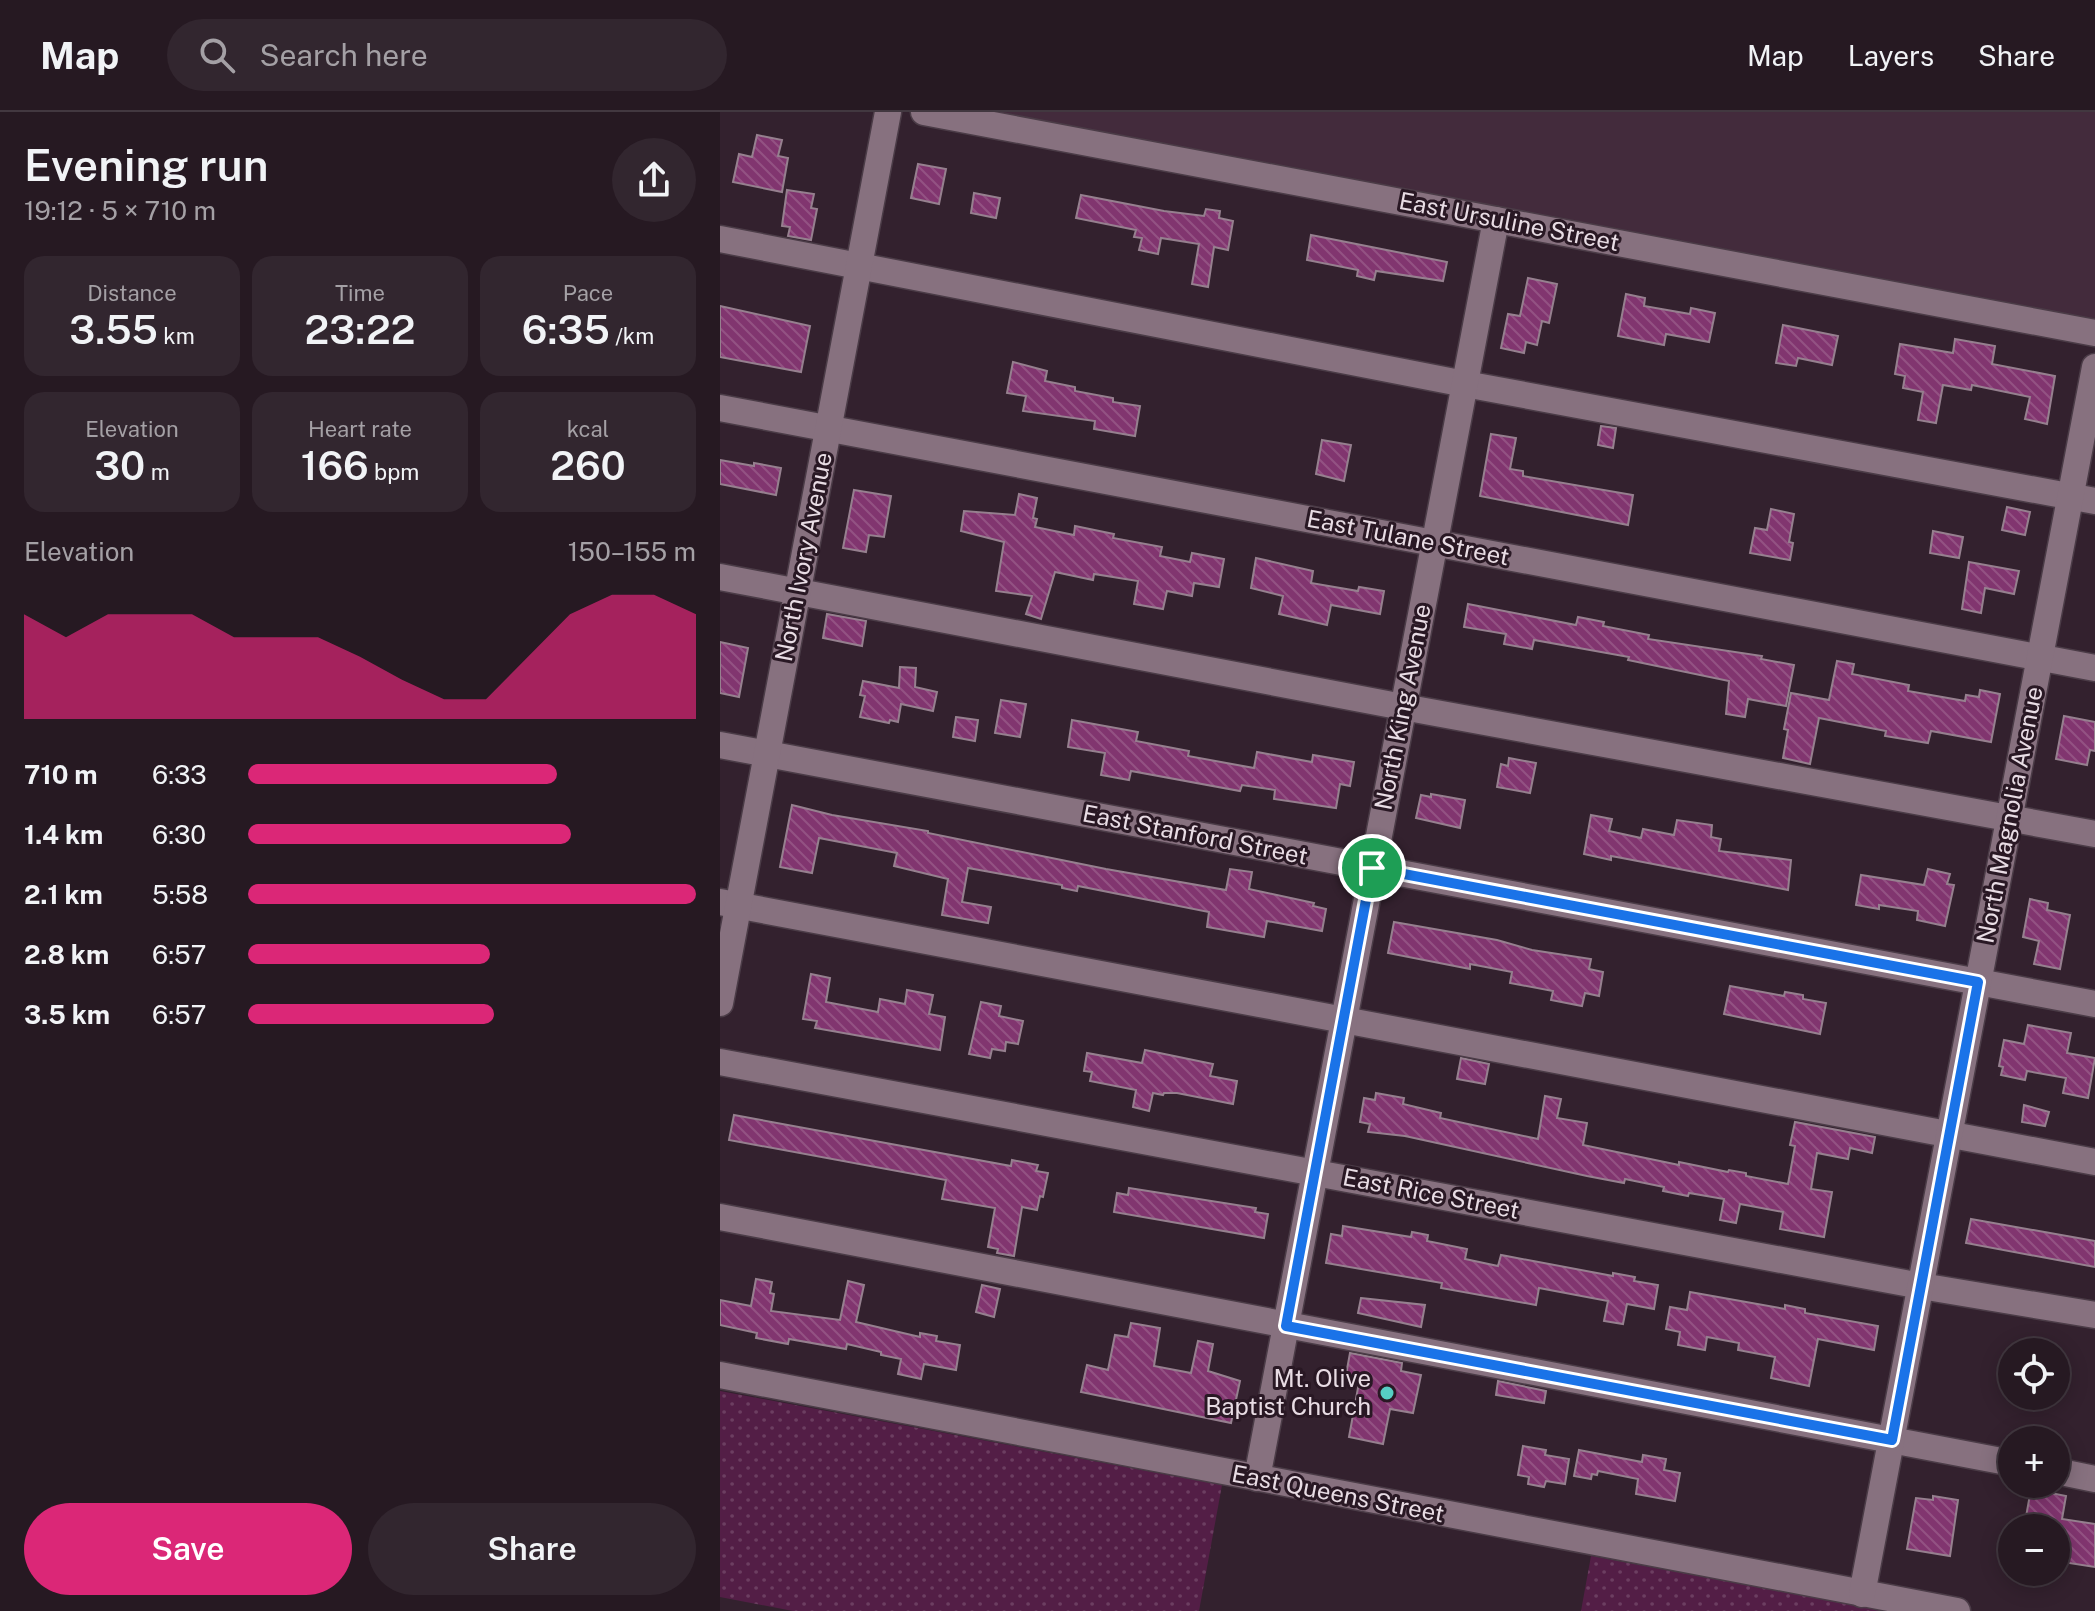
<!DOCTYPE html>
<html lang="en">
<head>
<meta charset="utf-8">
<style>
  body { margin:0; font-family:"Public Sans",sans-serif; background:#32262f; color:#f1f3f6; height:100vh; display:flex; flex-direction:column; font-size:30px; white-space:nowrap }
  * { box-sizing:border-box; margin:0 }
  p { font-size:26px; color:#a4a0a5 }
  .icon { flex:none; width:44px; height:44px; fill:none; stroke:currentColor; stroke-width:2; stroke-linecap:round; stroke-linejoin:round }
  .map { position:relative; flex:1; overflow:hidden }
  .sheet { display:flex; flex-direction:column; background:#261922; width:720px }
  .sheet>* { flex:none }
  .fabs { position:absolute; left:1278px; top:1226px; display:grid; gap:16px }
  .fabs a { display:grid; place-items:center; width:72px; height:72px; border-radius:50%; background:#261922; box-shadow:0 4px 20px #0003,0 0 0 2px #423840; font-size:40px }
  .pin { position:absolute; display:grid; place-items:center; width:68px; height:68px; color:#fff; margin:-34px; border:4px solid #fff; border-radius:50%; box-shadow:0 2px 8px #0007 }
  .round { display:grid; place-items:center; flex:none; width:84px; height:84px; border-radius:42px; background:#32262f }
  .overview { display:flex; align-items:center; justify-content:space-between; height:136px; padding:0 24px }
  h1 { font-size:44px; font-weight:600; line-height:60px }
  .figures { display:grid; grid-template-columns:repeat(3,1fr); gap:12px; height:136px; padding:8px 24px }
  .figures div { display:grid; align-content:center; border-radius:20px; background:#32262f; text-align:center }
  .figures b { font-size:40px; font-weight:600 }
  .figures small { font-size:22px; font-weight:400 }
  .figures p { font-size:22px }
  .chart { height:224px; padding:16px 24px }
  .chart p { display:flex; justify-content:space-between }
  .chart svg { width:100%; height:144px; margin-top:8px; fill:#db2777; opacity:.7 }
  .action { display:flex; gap:16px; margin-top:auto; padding:16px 24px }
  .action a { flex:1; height:92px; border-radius:48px; background:#db2777; color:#fff; font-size:32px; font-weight:600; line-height:92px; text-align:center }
  .action a+a { background:#32262f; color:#f1f3f6 }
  ul { padding:0 24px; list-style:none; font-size:26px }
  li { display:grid; grid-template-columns:128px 96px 1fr; align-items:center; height:60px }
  li i { height:20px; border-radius:10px; background:#db2777 }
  header { display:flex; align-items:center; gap:48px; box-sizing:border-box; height:112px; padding:0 40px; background:#261922; border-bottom:2px solid #423840 }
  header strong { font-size:38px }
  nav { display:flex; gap:44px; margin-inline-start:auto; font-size:28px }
  .search { width:560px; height:72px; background:#32262f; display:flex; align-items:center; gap:20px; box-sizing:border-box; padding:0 28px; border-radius:44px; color:#a4a0a5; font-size:30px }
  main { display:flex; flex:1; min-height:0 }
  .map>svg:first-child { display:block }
  .built { fill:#432b3c }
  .grass { fill:url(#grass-dots) }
  .building { fill:url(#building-back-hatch); stroke:#96808f; stroke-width:2 }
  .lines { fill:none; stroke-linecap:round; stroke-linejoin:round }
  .minor-casing { stroke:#4b3c47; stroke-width:29 }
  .minor { stroke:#87717f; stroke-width:26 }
  .route-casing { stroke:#fff; stroke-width:16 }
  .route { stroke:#1a73e8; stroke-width:10 }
  .poi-dot { fill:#56cec4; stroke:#291824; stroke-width:3 }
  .labels { text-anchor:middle; stroke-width:6; stroke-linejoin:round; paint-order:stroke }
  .street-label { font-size:24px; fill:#e8dce4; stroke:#291824 }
  .poi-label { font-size:24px; fill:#e8dce4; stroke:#291824; text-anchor:end }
</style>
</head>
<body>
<header>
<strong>Map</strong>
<div class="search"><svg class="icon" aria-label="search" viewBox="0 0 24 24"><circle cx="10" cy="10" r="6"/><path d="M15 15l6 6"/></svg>Search here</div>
<nav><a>Map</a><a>Layers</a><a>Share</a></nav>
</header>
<main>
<section class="sheet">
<div class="overview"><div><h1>Evening run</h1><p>19:12 · 5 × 710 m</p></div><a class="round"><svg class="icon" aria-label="share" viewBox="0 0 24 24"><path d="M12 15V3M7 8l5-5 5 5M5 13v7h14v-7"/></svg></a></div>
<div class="figures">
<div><p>Distance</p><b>3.55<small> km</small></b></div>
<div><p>Time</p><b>23:22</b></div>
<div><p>Pace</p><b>6:35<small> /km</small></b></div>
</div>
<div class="figures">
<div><p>Elevation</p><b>30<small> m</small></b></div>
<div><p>Heart rate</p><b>166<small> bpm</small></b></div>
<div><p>kcal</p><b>260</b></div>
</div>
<div class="chart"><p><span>Elevation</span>150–155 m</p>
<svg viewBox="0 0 160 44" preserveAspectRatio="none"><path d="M0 44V12L10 19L20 12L30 12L40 12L50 19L60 19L70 19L80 25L90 32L100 38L110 38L120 25L130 12L140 6L150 6L160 12V44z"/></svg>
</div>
<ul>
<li><b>710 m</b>6:33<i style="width:69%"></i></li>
<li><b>1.4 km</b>6:30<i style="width:72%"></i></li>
<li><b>2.1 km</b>5:58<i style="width:100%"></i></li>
<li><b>2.8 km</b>6:57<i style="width:54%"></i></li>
<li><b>3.5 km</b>6:57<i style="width:55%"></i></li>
</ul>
<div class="action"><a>Save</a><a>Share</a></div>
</section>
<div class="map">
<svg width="1375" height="1499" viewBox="0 0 1375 1499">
  <defs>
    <pattern id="grass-dots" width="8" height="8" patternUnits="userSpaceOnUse" patternTransform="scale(2)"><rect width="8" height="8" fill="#531e46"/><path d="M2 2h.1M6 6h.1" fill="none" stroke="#6c3e61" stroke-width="1.8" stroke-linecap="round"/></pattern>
    <pattern id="building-back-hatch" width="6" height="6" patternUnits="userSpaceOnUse" patternTransform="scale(2)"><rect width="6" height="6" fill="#81356f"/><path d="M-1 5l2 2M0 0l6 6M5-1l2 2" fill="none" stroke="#935283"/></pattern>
  </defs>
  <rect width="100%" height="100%" fill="#33212e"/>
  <polygon class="built" points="269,0 1375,0 1375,209"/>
  <g class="grass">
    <polygon points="0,1279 502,1373 479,1499 73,1499 0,1485"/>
    <polygon points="871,1444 1169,1499 861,1499"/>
  </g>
  <g class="building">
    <polygon points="37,23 62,28 58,44 68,46 62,80 13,70 19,42 32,45"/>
    <polygon points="198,52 226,57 219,92 191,86"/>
    <polygon points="67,78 94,82 91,96 97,97 91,128 68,124 70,115 62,114"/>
    <polygon points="254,81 280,86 276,106 251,101"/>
    <polygon points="361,83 444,99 484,104 486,97 500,99 499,106 513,109 508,138 494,135 488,175 472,172 479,132 441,126 438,142 419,138 422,126 414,125 416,118 356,106"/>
    <polygon points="591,123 727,150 723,169 656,159 654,168 637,164 638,158 587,148"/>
    <polygon points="808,166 837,172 829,211 822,209 817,233 806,230 804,241 781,236 788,202 800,204"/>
    <polygon points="906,182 925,186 924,194 970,202 971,196 995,201 989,230 946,222 944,233 898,224"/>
    <polygon points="0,194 90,214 81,260 0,245"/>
    <polygon points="1063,213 1118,224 1112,253 1078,246 1076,254 1056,251"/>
    <polygon points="1235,227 1275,234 1272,252 1335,264 1327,312 1305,307 1310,285 1252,273 1251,278 1223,273 1216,311 1198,308 1203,280 1183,276 1185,264 1175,262 1180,232 1233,241"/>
    <polygon points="293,250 327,259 325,269 355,275 355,279 393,286 393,290 420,294 415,324 374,317 375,309 303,299 306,284 287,281"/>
    <polygon points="881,314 896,316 893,336 878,333"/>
    <polygon points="771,322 796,326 790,357 803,359 803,364 913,383 908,413 760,384"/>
    <polygon points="602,328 631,333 624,369 596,362"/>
    <polygon points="0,348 34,354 34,351 61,356 56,383 0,372"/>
    <polygon points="134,378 171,384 164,425 149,423 146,440 123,436"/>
    <polygon points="299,382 317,386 313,406 317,407 315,415 354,423 355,414 394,422 393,426 442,435 440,444 470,450 472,441 504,447 499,475 474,471 472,484 447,479 443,497 414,492 418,469 374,462 373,468 335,460 321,507 306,502 312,484 276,479 284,430 241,419 244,399 295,403"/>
    <polygon points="1287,395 1310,400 1305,423 1282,418"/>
    <polygon points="1051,397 1074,402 1069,430 1073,431 1070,448 1030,441 1035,416 1047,418"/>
    <polygon points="1213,419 1243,425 1239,446 1210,441"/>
    <polygon points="536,446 593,459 591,471 638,479 639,475 664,479 660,502 611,493 607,513 559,502 563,484 531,476"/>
    <polygon points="1249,450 1299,459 1294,482 1265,476 1261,501 1242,497"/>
    <polygon points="748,492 856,513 858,505 884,510 883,514 929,523 928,527 1042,544 1041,547 1074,553 1066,594 1028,587 1025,605 1006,602 1009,569 908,548 909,545 814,528 812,537 784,532 786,522 744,515"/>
    <polygon points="107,502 146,509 142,534 103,526"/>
    <polygon points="0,530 28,536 19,585 0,581"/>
    <polygon points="1117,549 1134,552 1132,562 1189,573 1188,579 1245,589 1246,583 1259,585 1260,578 1280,582 1271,630 1211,619 1208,631 1165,624 1166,619 1099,606 1090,652 1063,646 1068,618 1064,617 1071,581 1109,588"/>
    <polygon points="180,555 196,556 195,575 217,580 213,599 181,592 178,610 170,608 169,611 140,605 145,584 140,583 143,569 179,576"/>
    <polygon points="281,588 306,592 300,625 275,621"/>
    <polygon points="1344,604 1375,610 1375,639 1370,638 1367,653 1336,647"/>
    <polygon points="236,605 258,608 255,629 233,625"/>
    <polygon points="352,608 418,620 416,629 469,639 468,644 534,656 537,640 592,650 593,643 634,650 630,674 620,672 616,696 554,687 555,678 522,673 520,679 411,659 409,668 381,663 385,641 348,635"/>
    <polygon points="789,646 816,651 810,681 777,675 781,652 788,654"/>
    <polygon points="711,682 745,688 740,716 696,706 701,683 711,685"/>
    <polygon points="72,693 112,703 208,719 208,721 386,757 506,778 510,757 532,760 529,777 594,791 593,794 606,797 602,819 547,809 544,825 487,815 489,800 358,774 357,779 342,776 342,773 248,756 242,790 271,795 268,811 222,803 228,767 174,754 177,741 99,726 92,761 60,755"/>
    <polygon points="871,703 892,707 889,719 921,726 923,717 954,723 957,708 992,713 991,725 1001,727 999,739 1071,748 1068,778 902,746 891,744 891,748 864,742"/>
    <polygon points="1208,757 1230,762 1227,772 1234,773 1225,814 1197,808 1198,799 1159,793 1159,797 1136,793 1141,763 1204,773"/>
    <polygon points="1310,787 1328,791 1327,798 1350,803 1340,857 1314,852 1319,829 1303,825"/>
    <polygon points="674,810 777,828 812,838 871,847 869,857 883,860 879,884 865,881 862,894 831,888 833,879 790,871 792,860 750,852 750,857 668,841"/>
    <polygon points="91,862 110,866 106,890 158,900 160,887 185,892 187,878 213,883 209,902 225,905 220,938 95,916 97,909 83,907"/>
    <polygon points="1010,874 1064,884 1065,880 1083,883 1083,887 1106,891 1100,922 1004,902"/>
    <polygon points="261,890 281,894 279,904 303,909 298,932 286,930 285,939 272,937 270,946 249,942"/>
    <polygon points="1308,913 1351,921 1347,941 1375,946 1368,986 1343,981 1346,966 1307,959 1305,968 1281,963 1283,955 1279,954 1284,928 1304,932"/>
    <polygon points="425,938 493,952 490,964 517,969 513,992 457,981 444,981 443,983 433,981 429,999 413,995 416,978 370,969 372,960 364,959 367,941 422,951"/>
    <polygon points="741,946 769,952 765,972 737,967"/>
    <polygon points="656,981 684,986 683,992 721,1001 720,1006 818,1027 825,984 841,987 837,1006 867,1011 863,1033 959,1053 959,1050 1008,1060 1009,1058 1026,1061 1026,1064 1068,1072 1075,1034 1070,1033 1075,1010 1155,1025 1152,1041 1130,1036 1128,1047 1097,1041 1091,1077 1112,1080 1104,1125 1060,1117 1063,1100 1020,1092 1016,1111 1000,1108 1004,1087 969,1081 968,1084 943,1079 944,1075 905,1067 904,1071 867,1064 685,1024 648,1020 650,1012 640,1010 644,986 655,988"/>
    <polygon points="1304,993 1329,1000 1325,1014 1302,1010"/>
    <polygon points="14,1003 291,1054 292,1048 318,1053 316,1059 328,1061 323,1085 320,1084 317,1098 302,1095 294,1144 277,1141 278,1137 268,1135 275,1096 222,1087 226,1068 9,1028"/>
    <polygon points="409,1076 536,1096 535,1100 548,1102 544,1126 394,1100 397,1081 408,1083"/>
    <polygon points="1251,1107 1375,1129 1375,1155 1246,1131"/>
    <polygon points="623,1114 691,1125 692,1120 708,1123 707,1129 747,1137 745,1147 778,1154 781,1143 893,1164 893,1161 915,1165 914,1169 938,1173 934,1197 907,1192 903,1212 884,1209 888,1189 819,1176 816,1193 721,1176 722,1171 606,1151 611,1122 622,1124"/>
    <polygon points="36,1167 52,1170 50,1181 54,1182 51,1199 120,1208 128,1169 144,1173 136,1210 200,1225 200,1221 217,1224 216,1229 240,1233 236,1258 204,1252 201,1267 178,1262 181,1247 161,1243 161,1240 127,1232 126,1237 69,1227 68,1232 36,1226 37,1221 0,1213 0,1188 31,1194"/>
    <polygon points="262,1173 280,1177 274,1205 256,1200"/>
    <polygon points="970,1180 1065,1197 1065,1193 1085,1197 1085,1201 1158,1214 1154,1238 1098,1227 1089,1274 1051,1266 1055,1245 1018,1238 1019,1231 987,1225 985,1238 958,1233 960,1220 946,1217 950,1195 967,1198"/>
    <polygon points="641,1186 705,1193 701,1215 638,1201"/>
    <polygon points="411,1211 440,1216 434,1254 471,1261 478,1229 493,1232 488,1259 520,1269 511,1311 361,1280 367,1253 388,1258 395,1223 408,1225"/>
    <polygon points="630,1241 682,1251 681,1259 701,1263 693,1301 670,1297 663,1332 629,1325 640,1265 626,1263"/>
    <polygon points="778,1269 826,1279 824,1291 776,1283"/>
    <polygon points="803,1334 826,1338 825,1343 849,1347 845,1372 826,1369 824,1375 808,1372 809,1365 798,1363"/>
    <polygon points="859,1338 922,1350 923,1343 946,1347 944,1358 960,1361 955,1389 916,1382 918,1367 878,1359 877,1363 872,1362 871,1367 854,1364"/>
    <polygon points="1311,1377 1346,1384 1342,1407 1375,1412 1375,1455 1336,1449 1336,1416 1304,1416"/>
    <polygon points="1213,1384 1238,1388 1230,1444 1187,1437 1196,1386 1213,1388"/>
  </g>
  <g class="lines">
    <defs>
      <g id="minor">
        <polyline points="204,0 1375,221"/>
        <polyline points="0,127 745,272 1375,389"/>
        <polyline points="0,296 1375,556"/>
        <polyline points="0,465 683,595 1375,722"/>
        <polyline points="0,633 1375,892"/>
        <polyline points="0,790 1375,1050"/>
        <polyline points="0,891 168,0"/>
        <polyline points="0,950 1201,1174 1375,1203"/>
        <polyline points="0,1105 1292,1351"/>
        <polyline points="0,1263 1237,1499"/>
        <polyline points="1336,1359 1375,1367"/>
        <polyline points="537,1366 776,108"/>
        <polyline points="1142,1482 1375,255"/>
      </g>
    </defs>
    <use href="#minor" class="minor-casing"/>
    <use href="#minor" class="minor"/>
  </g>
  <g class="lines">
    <defs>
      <polygon id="route" points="652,756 1258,870 1172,1328 566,1214"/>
    </defs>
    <use href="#route" class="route-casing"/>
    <use href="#route" class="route"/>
  </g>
  <circle class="poi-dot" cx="667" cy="1281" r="8"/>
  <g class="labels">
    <g class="street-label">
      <text transform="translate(789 110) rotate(11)" y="8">East Ursuline Street</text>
      <text transform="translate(688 426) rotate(11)" y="8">East Tulane Street</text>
      <text transform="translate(84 445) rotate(-79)" y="8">North Ivory Avenue</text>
      <text transform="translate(683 595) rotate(-79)" y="8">North King Avenue</text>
      <text transform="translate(1290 703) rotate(-79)" y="8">North Magnolia Avenue</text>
      <text transform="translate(475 723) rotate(11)" y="8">East Stanford Street</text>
      <text transform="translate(711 1082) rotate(11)" y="8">East Rice Street</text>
      <text transform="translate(618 1382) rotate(11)" y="8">East Queens Street</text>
    </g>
    <g class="poi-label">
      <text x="651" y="1275">Mt. Olive<tspan x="651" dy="28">Baptist Church</tspan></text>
    </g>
  </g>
</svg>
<div class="fabs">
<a><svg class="icon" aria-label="locate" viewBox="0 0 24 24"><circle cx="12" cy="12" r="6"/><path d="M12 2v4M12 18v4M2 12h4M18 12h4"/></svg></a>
<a>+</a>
<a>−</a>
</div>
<div class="pin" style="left:652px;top:756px;background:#1e9e55"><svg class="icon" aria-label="arrive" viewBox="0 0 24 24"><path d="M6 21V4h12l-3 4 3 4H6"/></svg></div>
</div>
</main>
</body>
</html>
